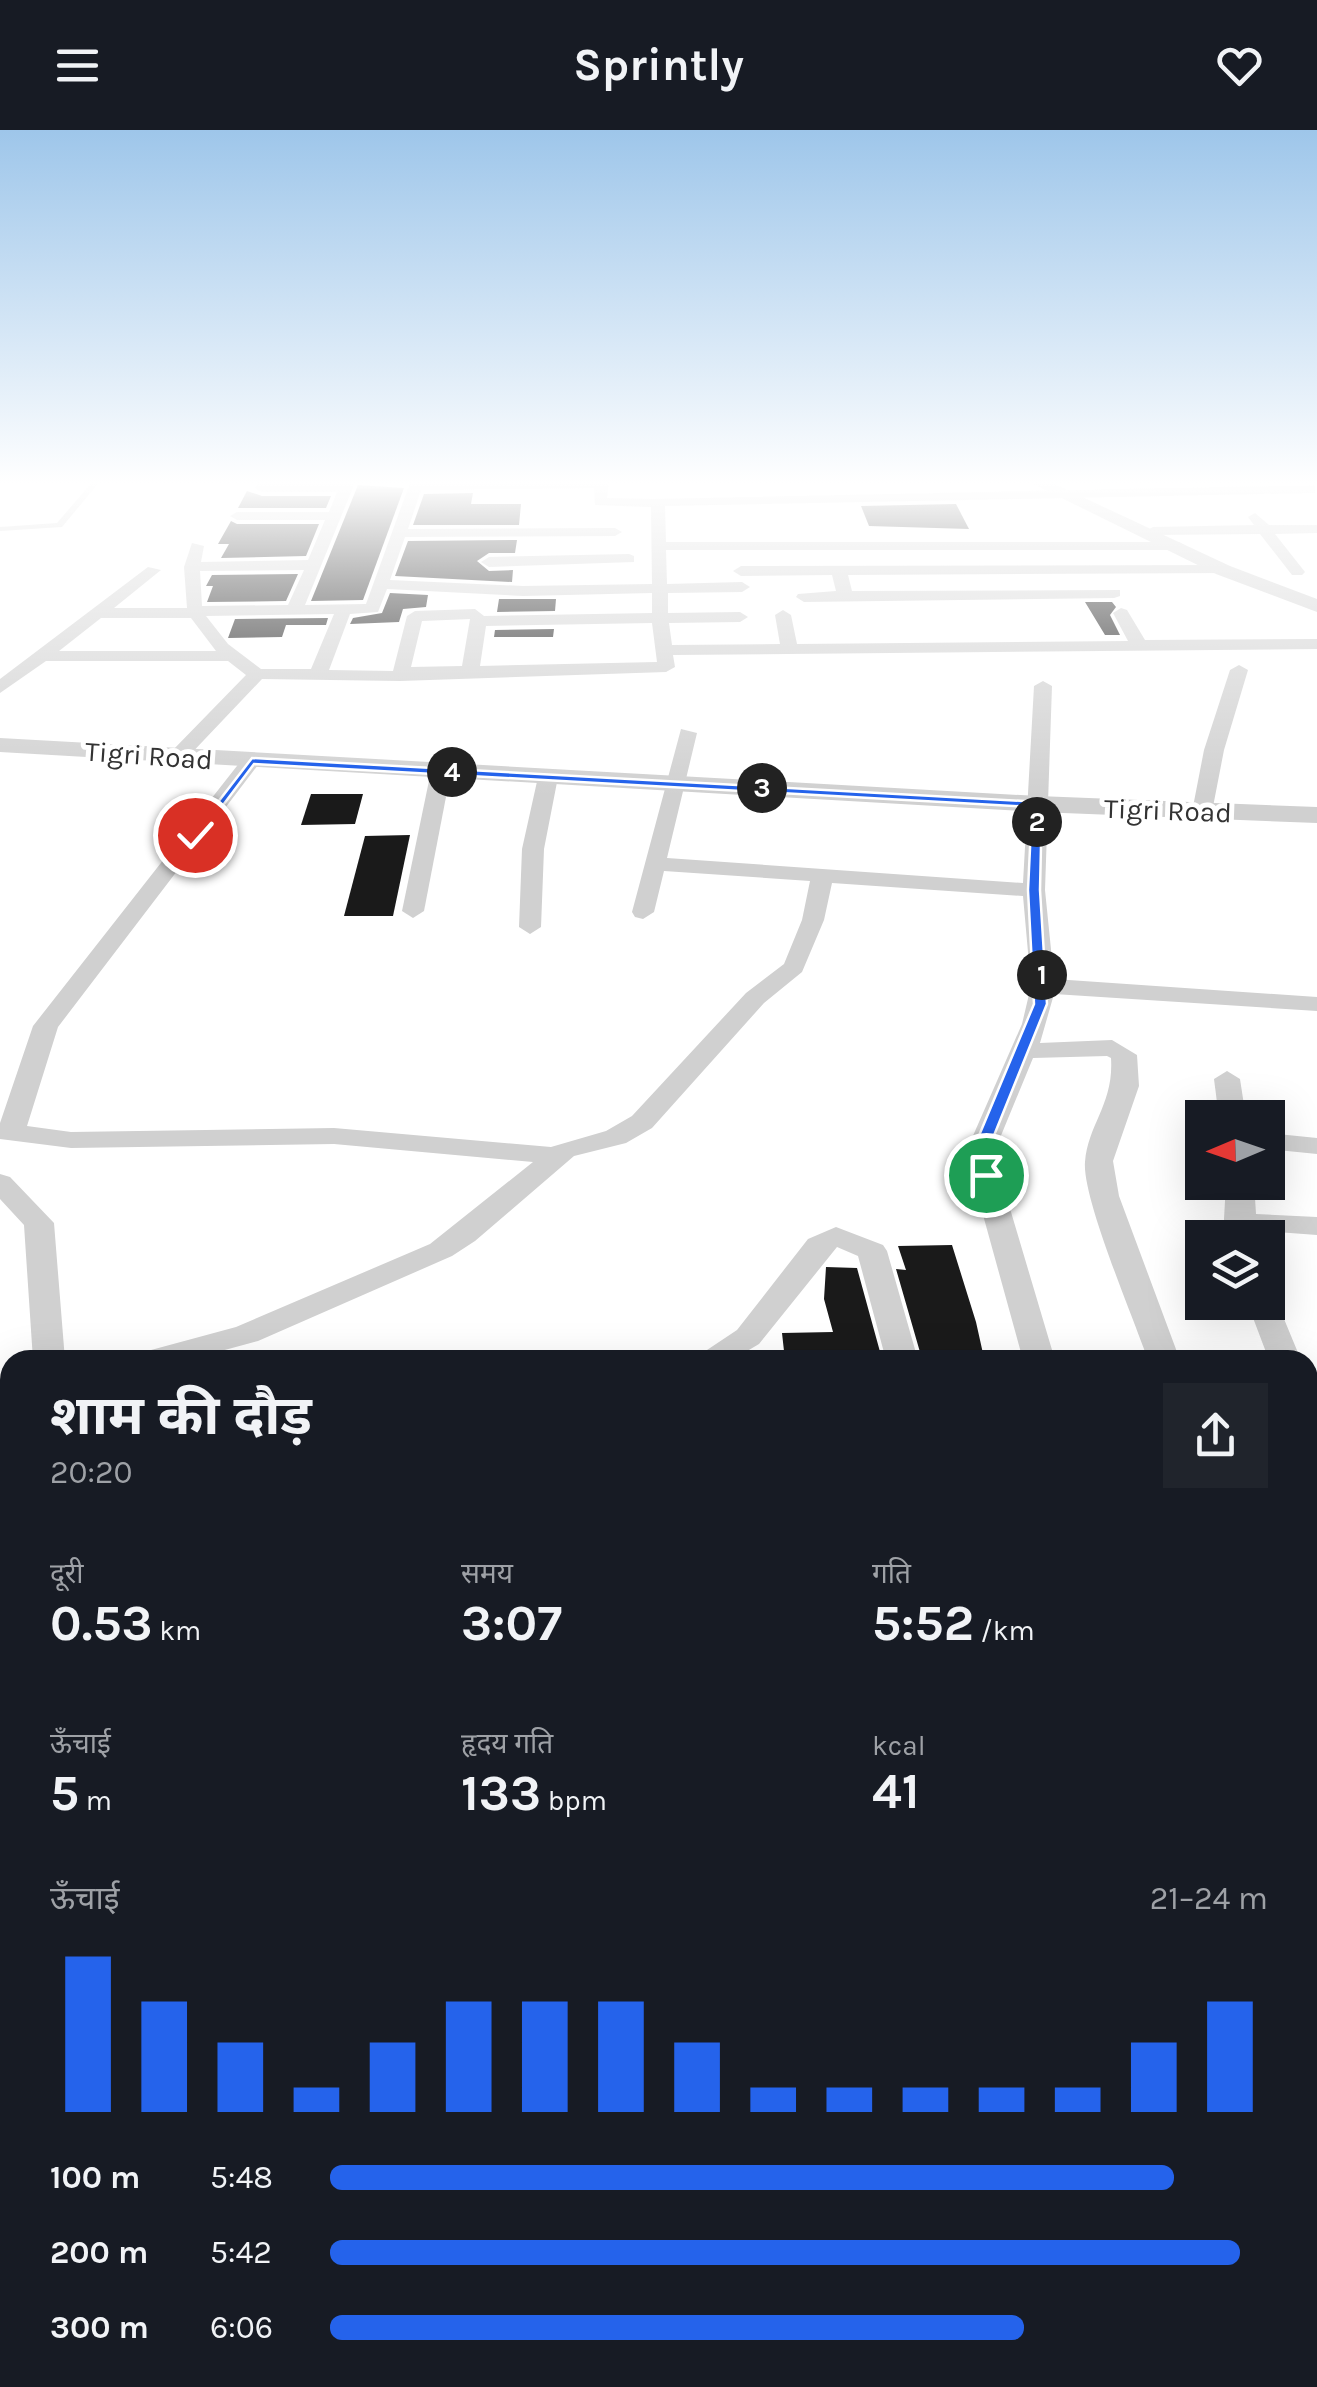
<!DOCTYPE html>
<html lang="hi">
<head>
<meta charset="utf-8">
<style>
  body { margin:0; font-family:Karla,"Noto Sans Devanagari",sans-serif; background:#20242c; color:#f1f3f6; height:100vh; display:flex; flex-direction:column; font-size:38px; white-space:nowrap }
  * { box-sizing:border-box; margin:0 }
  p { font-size:32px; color:#9ea1a6 }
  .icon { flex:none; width:55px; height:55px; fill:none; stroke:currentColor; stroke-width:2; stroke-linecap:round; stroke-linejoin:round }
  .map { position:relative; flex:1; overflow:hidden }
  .side { position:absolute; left:0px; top:1220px; width:1318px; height:1038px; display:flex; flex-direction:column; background:#171b24; border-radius:30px 30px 0 0; box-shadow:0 10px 40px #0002 }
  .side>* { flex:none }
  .needle { width:65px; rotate:268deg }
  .controls { position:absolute; left:1185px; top:970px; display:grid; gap:20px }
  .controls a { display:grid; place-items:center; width:100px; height:100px; border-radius:0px; background:#171b24; box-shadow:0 10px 40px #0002; font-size:50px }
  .pin { position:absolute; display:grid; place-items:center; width:85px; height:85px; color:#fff; margin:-42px; border:5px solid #fff; border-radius:50%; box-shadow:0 2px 10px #0007 }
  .km { position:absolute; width:50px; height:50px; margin:-25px; border-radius:50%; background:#222; color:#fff; font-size:28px; line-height:50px; text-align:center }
  .round { display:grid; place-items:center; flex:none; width:105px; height:105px; border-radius:0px; background:#20242c }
  .head { display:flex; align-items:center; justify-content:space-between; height:170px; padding:0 50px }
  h1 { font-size:55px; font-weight:700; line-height:75px }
  .metrics { display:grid; grid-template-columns:repeat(3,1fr); gap:15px; height:170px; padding:10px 50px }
  .metrics div { display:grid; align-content:center }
  .metrics b { font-size:50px; font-weight:700 }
  .metrics small { font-size:28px; font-weight:400 }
  .metrics p { font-size:28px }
  .chart { height:280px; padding:20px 50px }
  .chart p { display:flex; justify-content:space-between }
  .chart svg { width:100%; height:180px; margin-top:10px; stroke:#2563eb; stroke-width:6 }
  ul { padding:0 50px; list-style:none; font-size:32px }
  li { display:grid; grid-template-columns:160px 120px 1fr; align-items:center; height:75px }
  li i { height:25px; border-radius:12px; background:#2563eb }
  header { display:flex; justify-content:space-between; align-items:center; height:130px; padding:0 50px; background:#171b24; font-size:45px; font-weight:700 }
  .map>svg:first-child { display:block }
  .building { fill:#1a1a1a }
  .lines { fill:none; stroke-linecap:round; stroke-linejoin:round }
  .service { fill:#d0d0d0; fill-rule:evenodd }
  .minor { fill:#d0d0d0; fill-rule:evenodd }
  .tertiary { fill:#d0d0d0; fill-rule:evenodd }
  .route { fill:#2563eb; stroke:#fff; stroke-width:2.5 }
  .labels { text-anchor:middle; stroke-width:10; stroke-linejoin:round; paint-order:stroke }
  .far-street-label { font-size:28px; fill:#333; stroke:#fff }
</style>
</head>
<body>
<header><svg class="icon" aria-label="menu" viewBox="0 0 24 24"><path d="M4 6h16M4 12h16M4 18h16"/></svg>Sprintly<svg class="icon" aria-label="heart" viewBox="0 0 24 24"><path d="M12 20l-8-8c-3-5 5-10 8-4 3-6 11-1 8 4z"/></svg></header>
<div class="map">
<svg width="1317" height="2257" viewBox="0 0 1317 2257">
  <rect width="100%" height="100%" fill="#fff"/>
  <g class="building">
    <polygon points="358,355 404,358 363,470 311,471"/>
    <polygon points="247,361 262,366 331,366 326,378 238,378"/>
    <polygon points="473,363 471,374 521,374 519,395 413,395 424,364"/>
    <polygon points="956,374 969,399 869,396 861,376"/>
    <polygon points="231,391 237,394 319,394 306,426 221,428 229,414 218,414"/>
    <polygon points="517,410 515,423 489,423 477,431 489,441 513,440 512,452 395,446 408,411"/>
    <polygon points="298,444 286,471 207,472 213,456 206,456 212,445"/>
    <polygon points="390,463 428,465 426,477 403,479 399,492 350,494 353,488 382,483"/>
    <polygon points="499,469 556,469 555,481 497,482"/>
    <polygon points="1085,472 1112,472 1116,477 1110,485 1120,505 1105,505"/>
    <polygon points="328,488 326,495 286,495 282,507 228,508 235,489"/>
    <polygon points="554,499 553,507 494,507 495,500"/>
    <polygon points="311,664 363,664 355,694 301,695"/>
    <polygon points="410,705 393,786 344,786 365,706"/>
    <polygon points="952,1115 976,1192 984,1228 922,1229 896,1139 906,1140 898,1116"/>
    <polygon points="826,1137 857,1138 882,1229 785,1230 782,1203 833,1202 824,1169"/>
  </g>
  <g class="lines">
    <polygon class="service" points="94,350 101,350 62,397 0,401 0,397 57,393"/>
    <g class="minor">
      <path d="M260,350H274L271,354L356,350L305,475L366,474L411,350H609L607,368L653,369L1315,355V363L665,376L666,412H1179L1186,416L1179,420H666L667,454L742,452L750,457L742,462L668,463V483L740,482L748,487L740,492L669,493L672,515L780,514L775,485L783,480L791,485L797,514L1128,511L1113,483L1121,478L1127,480L1145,510L1317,509V519L673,525L675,537L666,542L400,551L262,549L185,630H171V622L246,545L228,531H46L0,563V549L148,437L161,440L114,478H187L184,437L192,413L204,416L201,432L308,430L325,390H237L230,386L237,382H329L337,362H262L255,358ZM594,358L595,375L651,377L652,454L523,456L390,450L405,407L615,406L622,402L615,398L408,399L421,360ZM304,440L288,475L202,476L200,441ZM387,459L523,466L652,463V483L484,486L475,479L415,481L407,486L393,541L329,540L350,484L378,482ZM334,484L311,539H261L228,514L206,486ZM101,488H191L216,521H59ZM470,489L462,536L411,537L422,491ZM652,493L657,532L480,536L486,496Z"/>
      <polygon points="1255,383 1269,395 1317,395 1317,403 1275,404 1305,442 1302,445 1292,445 1260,404 1153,405 1146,401 1153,397 1254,395 1248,387"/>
      <polygon points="629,424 634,426 634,432 489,437 481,432 489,427"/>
      <polygon points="1223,435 1231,440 1228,443 848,445 852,461 1120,460 1120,466 1114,468 804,472 796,467 798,464 836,461 832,445 741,446 733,441 741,436"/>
      <polygon points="1239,535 1248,540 1224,620 1212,682 1202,688 1195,686 1192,682 1204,620 1230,540"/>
      <path d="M1043,551L1052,556L1045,760L1054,849L1317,867V881L1054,864L1040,913L1112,910L1137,925L1139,956L1113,1031L1119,1066L1180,1230H1148C1134,1189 1082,1068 1085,1032C1088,994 1114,974 1111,928L1107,926L1033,928L1000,1008V1045L1055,1230H1023L972,1045V1008L1022,894L1031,856L1023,766L832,753L824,790L802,842L764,873L652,998L626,1013L574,1026L475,1111L452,1126L258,1211L188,1230H135L140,1223L236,1197L430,1114L533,1032L334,1014L71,1018L0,1009V993L33,896L244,627L261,631L58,897L27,996L71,1002L334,998L551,1017L606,1001L632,986L746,863L784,834L802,790L810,751L664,741L654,782L643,789L635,787L632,782L681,599L697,603L667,728L1023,753L1034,556Z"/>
      <polygon points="441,635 451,641 424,781 413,788 402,781 431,641"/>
      <polygon points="548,641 558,647 544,719 541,797 530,804 519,797 522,719 538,647"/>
      <polygon points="1227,941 1240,949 1246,988 1219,988 1214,949"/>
      <polygon points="1268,1003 1317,1008 1317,1024 1268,1019"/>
      <polygon points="0,1044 10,1047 54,1093 65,1230 33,1230 24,1095 0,1069"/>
      <polygon points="1226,1052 1254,1052 1256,1084 1317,1087 1317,1105 1262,1101 1253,1108 1223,1108"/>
      <polygon points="836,1097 883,1115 887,1121 918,1230 886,1230 858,1126 837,1117 759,1214 732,1230 692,1230 737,1200 808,1109"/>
      <polygon points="1268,1164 1277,1172 1301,1230 1269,1230 1247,1172 1268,1172"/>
      <polygon points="1308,1277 1317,1280 1317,1321 1308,1319"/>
      <polygon points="10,1343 10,1388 0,1391 0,1346"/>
      <polygon points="10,1484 10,1512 0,1513 0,1485"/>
      <polygon points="1308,1609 1317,1612 1317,1668 1308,1664"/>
      <polygon points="0,1613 10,1614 10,1646 0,1645"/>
      <rect x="0" y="1836" width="10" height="40"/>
      <polygon points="1317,2027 1317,2075 1308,2076 1308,2028"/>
      <polygon points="1308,2186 1317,2189 1317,2257 1294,2257 1290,2248 1308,2248"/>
      <rect x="672" y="2248" width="54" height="9"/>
      <polygon points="1035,2248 1089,2248 1090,2257 1036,2257"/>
    </g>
    <g class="tertiary">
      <polygon points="1025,350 1046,350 1230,436 1317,469 1317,482 1216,444"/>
      <polygon points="0,608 1038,666 1317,677 1317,693 1038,682 0,622"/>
      <polygon points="0,2140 10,2141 10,2248 33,2248 0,2256"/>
      <polygon points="1308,2224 1317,2228 1317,2257 1118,2257 1114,2248 1308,2248"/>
      <polygon points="208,2248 373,2248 377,2257 212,2257"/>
    </g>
  </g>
  <linearGradient id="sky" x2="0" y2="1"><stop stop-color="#9ec6ea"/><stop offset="0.53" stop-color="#fff"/><stop offset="1" stop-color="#fff" stop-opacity="0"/></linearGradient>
  <rect width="1317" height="666" fill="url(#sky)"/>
  <polygon class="route" points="252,628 1042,672 1040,760 1047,874 993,1008 994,1045 986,1050 979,1045 978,1008 1034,874 1028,760 1032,677 254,634 199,707 191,707"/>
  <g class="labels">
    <g class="far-street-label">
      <text transform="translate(149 625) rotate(4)" y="10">Tigri Road</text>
      <text transform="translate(1168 680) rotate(2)" y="10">Tigri Road</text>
    </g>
  </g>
</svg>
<div class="controls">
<a><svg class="needle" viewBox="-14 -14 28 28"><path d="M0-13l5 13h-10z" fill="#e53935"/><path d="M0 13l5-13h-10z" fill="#9ea1a6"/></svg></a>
<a><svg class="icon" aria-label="layers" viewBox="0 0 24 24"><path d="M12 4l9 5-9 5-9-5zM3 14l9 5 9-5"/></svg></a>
</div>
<div class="pin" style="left:986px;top:1045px;background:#1e9e55"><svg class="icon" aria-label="arrive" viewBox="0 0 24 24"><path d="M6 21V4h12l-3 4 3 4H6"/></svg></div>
<div class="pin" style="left:195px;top:705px;background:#d93025"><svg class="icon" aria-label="check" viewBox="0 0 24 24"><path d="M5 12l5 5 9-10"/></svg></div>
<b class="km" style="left:1042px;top:845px">1</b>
<b class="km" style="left:1037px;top:692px">2</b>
<b class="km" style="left:762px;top:658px">3</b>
<b class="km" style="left:452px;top:642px">4</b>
<section class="side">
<div class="head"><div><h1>शाम की दौड़</h1><p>20:20</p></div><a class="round"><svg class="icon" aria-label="share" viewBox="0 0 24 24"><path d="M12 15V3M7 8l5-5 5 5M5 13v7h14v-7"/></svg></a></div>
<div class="metrics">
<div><p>दूरी</p><b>0.53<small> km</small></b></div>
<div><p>समय</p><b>3:07</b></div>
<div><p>गति</p><b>5:52<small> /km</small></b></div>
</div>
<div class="metrics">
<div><p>ऊँचाई</p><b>5<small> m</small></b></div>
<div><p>हृदय गति</p><b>133<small> bpm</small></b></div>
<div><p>kcal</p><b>41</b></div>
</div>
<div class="chart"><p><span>ऊँचाई</span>21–24 m</p>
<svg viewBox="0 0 160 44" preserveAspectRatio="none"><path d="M5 44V6M15 44V17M25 44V27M35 44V38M45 44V27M55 44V17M65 44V17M75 44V17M85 44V27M95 44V38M105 44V38M115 44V38M125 44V38M135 44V38M145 44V27M155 44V17"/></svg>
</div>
<ul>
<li><b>100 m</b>5:48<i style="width:90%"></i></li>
<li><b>200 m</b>5:42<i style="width:97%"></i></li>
<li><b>300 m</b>6:06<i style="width:74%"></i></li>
</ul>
</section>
</div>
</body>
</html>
